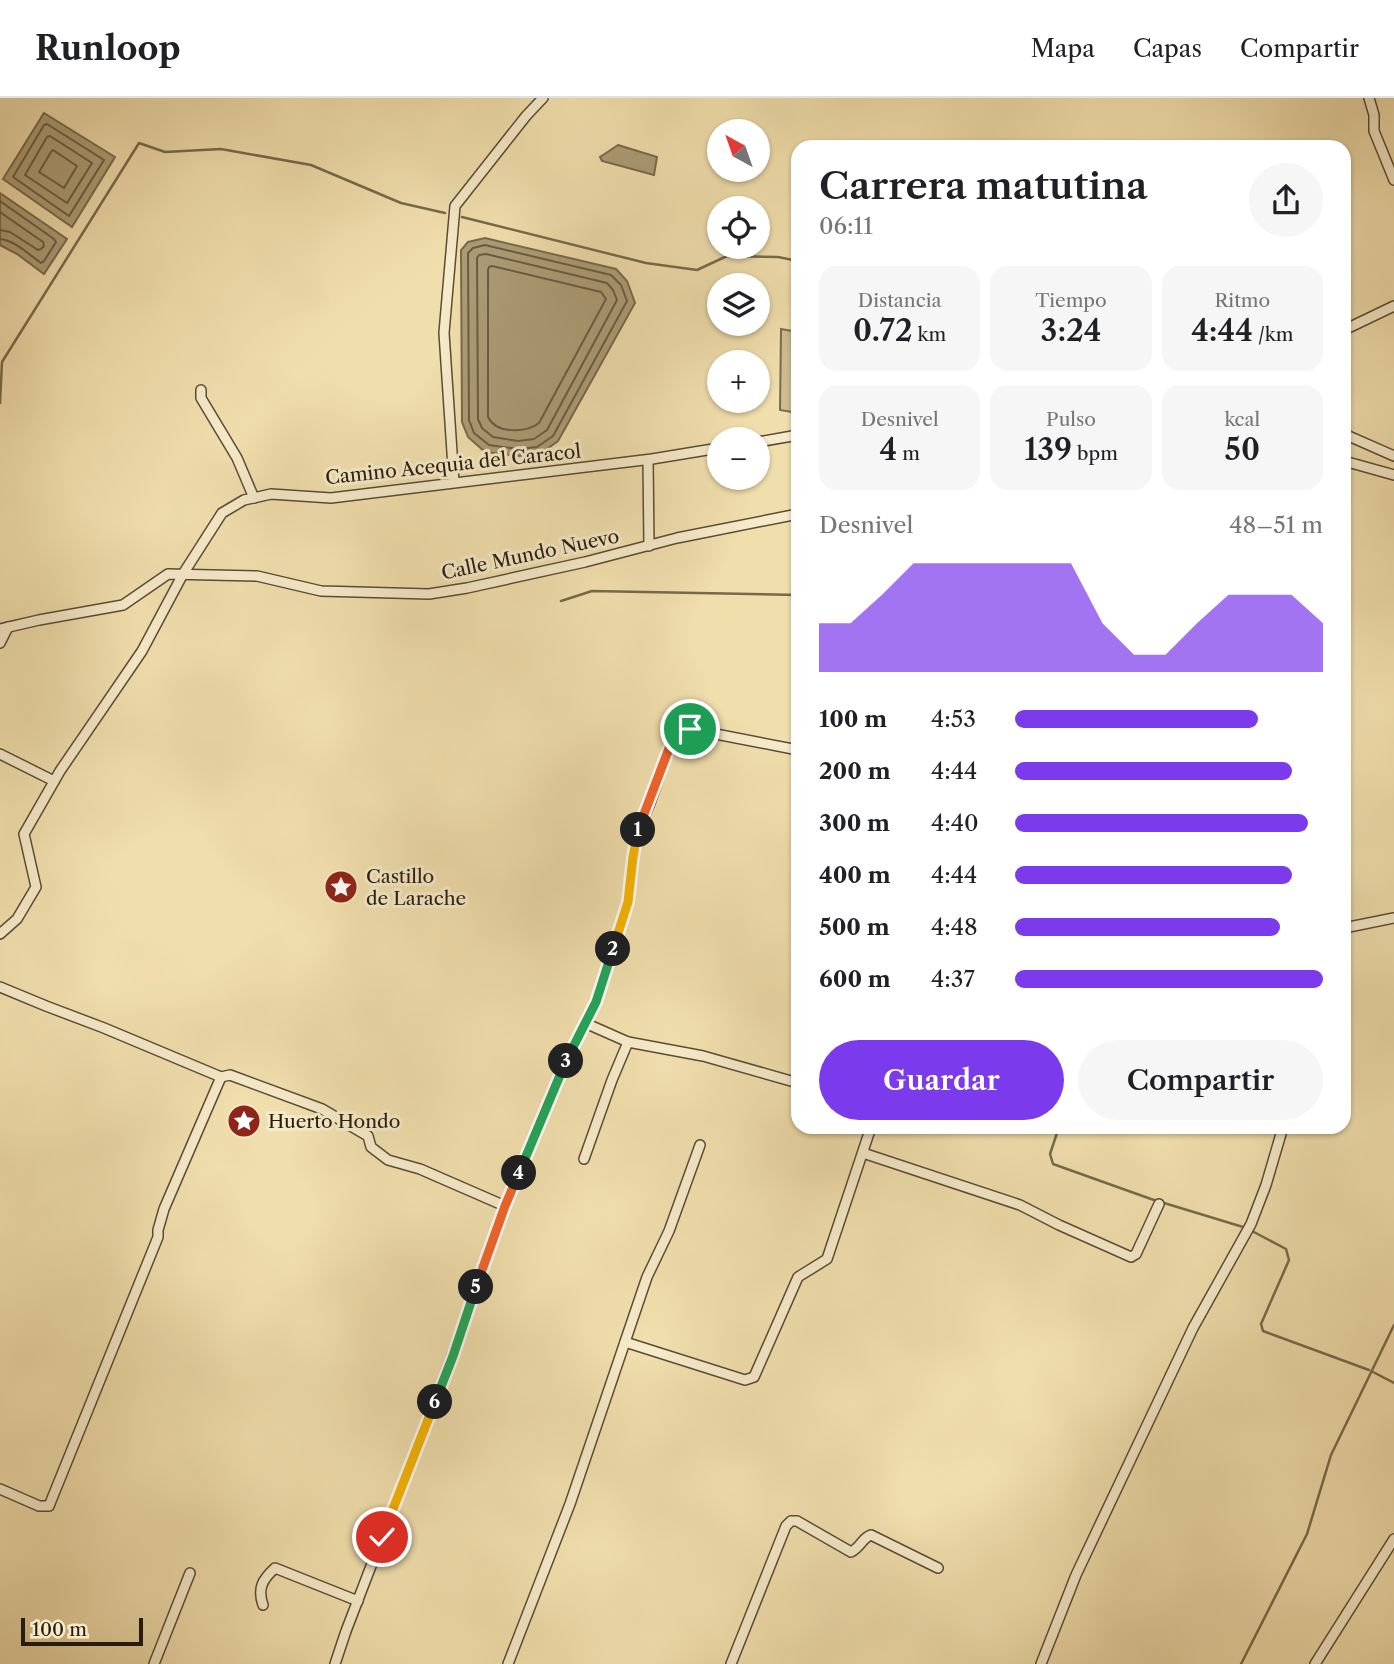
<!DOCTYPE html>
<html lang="es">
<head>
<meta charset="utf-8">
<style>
  body { margin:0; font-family:"Libre Caslon Text",serif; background:#f6f6f6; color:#202124; height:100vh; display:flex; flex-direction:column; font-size:26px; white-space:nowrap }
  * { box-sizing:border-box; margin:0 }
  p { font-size:23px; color:#757577 }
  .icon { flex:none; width:38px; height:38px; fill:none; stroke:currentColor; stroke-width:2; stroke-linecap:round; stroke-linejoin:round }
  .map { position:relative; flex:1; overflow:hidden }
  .sheet { position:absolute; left:791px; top:42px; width:560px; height:994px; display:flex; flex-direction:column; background:#fff; border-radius:21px; box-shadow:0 2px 5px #0004 }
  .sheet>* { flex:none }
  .needle { width:46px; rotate:320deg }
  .buttons { position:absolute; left:707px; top:21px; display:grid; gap:14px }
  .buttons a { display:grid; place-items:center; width:63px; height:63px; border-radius:50%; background:#fff; box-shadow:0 2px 5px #0004; font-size:35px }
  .scale { position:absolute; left:21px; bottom:18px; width:122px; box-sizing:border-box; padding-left:7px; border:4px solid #281c0e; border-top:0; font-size:19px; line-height:24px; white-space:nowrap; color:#281c0e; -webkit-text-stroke:5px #f5eac9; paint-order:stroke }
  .pin { position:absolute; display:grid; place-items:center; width:60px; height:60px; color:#fff; margin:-30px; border:4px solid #fff; border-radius:50%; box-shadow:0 2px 7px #0007 }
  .km { position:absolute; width:35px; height:35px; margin:-18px; border-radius:50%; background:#222; color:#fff; font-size:19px; line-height:35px; text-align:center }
  .round { display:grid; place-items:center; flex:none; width:74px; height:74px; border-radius:37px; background:#f6f6f6 }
  .head { display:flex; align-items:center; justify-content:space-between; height:119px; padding:0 28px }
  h1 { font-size:38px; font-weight:600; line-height:52px }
  .metrics { display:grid; grid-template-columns:repeat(3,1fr); gap:10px; height:119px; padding:7px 28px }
  .metrics div { display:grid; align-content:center; border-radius:18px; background:#f6f6f6; text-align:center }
  .metrics b { font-size:30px; font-weight:600 }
  .metrics small { font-size:19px; font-weight:400 }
  .metrics p { font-size:19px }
  .chart { height:196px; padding:14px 28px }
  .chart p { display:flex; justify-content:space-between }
  .chart svg { width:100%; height:126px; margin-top:7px; fill:#7c3aed; opacity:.7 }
  .action { display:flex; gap:14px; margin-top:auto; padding:14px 28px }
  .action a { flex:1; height:80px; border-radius:42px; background:#7c3aed; color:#fff; font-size:28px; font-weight:600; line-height:80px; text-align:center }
  .action a+a { background:#f6f6f6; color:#202124 }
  ul { padding:0 28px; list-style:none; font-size:23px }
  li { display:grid; grid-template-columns:112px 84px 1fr; align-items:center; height:52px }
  li i { height:18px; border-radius:9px; background:#7c3aed }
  header { display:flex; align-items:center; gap:42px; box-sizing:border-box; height:98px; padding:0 35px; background:#fff; border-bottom:2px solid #e0e0e0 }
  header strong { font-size:33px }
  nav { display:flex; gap:38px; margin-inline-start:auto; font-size:24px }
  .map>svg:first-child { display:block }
  .green { fill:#cebd91; stroke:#7b6c50; stroke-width:2 }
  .water { fill:#ac9c76; stroke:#77694c; stroke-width:2 }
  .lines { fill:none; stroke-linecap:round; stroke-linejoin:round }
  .shore { stroke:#6a5c42; stroke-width:2 }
  .stream { stroke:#77694c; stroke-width:2.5 }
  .minor-casing { stroke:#5a4c36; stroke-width:12 }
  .minor { stroke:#f5eac9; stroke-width:9 }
  .split-1-casing { stroke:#fff; stroke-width:14 }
  .split-2-casing { stroke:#fff; stroke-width:14 }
  .split-3-casing { stroke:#fff; stroke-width:14 }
  .split-4-casing { stroke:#fff; stroke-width:14 }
  .split-5-casing { stroke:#fff; stroke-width:14 }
  .split-6-casing { stroke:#fff; stroke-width:14 }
  .split-7-casing { stroke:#fff; stroke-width:14 }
  .split-1 { stroke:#f0652b; stroke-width:9 }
  .split-2 { stroke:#f5b400; stroke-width:9 }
  .split-3 { stroke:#22a559; stroke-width:9 }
  .split-4 { stroke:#22a559; stroke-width:9 }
  .split-5 { stroke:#f0652b; stroke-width:9 }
  .split-6 { stroke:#22a559; stroke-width:9 }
  .split-7 { stroke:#f5b400; stroke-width:9 }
  .labels { text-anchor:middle; stroke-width:6; stroke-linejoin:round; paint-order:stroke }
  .street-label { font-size:19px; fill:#281c0e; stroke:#f5eac9 }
  .poi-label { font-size:19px; fill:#281c0e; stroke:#f5eac9; text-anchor:start }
</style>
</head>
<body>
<header>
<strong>Runloop</strong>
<nav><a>Mapa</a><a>Capas</a><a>Compartir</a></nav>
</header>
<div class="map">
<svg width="1394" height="1566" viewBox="0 0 1394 1566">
  <rect width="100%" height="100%" fill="#f0deac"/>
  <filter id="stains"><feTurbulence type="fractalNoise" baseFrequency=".00286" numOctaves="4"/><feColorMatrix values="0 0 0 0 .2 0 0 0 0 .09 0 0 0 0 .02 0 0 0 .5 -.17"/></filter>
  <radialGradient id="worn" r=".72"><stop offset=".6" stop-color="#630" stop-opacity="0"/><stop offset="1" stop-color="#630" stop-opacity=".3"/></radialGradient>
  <polygon class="green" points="781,231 798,234 798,315 780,312"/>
  <g class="water">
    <polygon points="44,15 115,59 72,129 3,81"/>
    <polygon points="618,47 657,59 654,77 602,63 600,59"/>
    <polygon points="0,95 67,141 44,176 17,156 0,147"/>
    <polygon points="485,140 616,171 627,183 635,205 558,343 540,356 518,358 485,354 468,339 462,324 461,152 468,144"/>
  </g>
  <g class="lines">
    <g class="shore">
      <polygon points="47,26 104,62 69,118 13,79 44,27"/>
      <polygon points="50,38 92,65 67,105 25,77 47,39"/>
      <polygon points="53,52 77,68 64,90 39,74 51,54"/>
      <path d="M0,103L54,141L56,144L44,163L41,165C28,156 16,143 0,141"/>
      <polyline points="0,114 43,144 44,148 41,151 38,152 10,134 0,132"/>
      <polygon points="485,147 611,177 621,187 627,203 553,338 537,349 518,351 489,347 474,335 469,322 468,155 473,150"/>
      <polygon points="486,156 607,185 613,192 617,202 547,332 534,341 518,343 493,339 482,330 478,321 477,160 479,157"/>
      <path d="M492,168L601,194L606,201L539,325C526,335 496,336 488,319V172L489,169Z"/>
    </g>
    <g class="stream">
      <polyline points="462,119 646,165 697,172 727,158 778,159 798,163"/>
      <polyline points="0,305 2,264 139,45 165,54 221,51 311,67 401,105 445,115"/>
      <polyline points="561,503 592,493 798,497"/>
      <polyline points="1059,1029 1050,1056 1053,1066 1151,1101 1243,1129"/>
      <polyline points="1252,1133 1286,1151 1289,1162 1261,1226 1263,1233 1369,1272"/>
      <polyline points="1373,1274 1394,1285"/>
      <polyline points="1241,1566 1307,1436 1331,1357 1394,1227"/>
    </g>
    <defs>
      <g id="minor">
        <polyline points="1369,0 1374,17 1374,33 1394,82"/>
        <polyline points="1344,232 1394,208"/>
        <polyline points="201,292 201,300 237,360 254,400"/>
        <polyline points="1344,336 1394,358"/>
        <polyline points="758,344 798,337"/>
        <polyline points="648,362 649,448"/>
        <polyline points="1344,363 1394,377"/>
        <polyline points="454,384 444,235 455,108 526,18 543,0"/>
        <polyline points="0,531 39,522 123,507 168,476 257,478 321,493 429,496 467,490 585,464 677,440 798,416"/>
        <polyline points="0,545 8,529"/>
        <polyline points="0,656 54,683"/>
        <polyline points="1344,830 1394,820"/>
        <polyline points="0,836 17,821 36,789 24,736 60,673 142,553 183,476 222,415 244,402 271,396 331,400 652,361 719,350"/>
        <polyline points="0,889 46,908 104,930 221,979 230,977 322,1011 368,1038 371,1049 388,1062 420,1071 505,1108"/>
        <polyline points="585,925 628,944 703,958 798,985"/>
        <polyline points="863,1055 1020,1107 1059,1127 1131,1159 1136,1156 1159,1106"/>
        <polyline points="584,1061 612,982 628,944"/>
        <polyline points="625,1244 745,1282 754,1279 798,1179 827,1161 871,1029"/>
        <polyline points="0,1391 39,1408 49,1408 158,1139 158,1132 164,1111 221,979"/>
        <path d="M263,1507C257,1490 263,1481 275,1470L358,1503"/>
        <polyline points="154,1566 190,1475"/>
        <polyline points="335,1566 346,1533 452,1258 505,1108 561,974 596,904 628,804 633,759 639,730 650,705 675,632 690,631 798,652"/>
        <polyline points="508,1566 570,1406 647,1179 669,1133 700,1047"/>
        <path d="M731,1566L786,1428L791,1423H797L851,1454C861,1449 862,1440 871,1437L938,1470"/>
        <polyline points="1041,1566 1076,1477 1193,1230 1251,1126 1266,1087 1283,1029"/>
        <polyline points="1315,1566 1394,1441"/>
      </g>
    </defs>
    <use href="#minor" class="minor-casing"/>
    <use href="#minor" class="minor"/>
  </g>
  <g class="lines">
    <defs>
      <polyline id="split-1" points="638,732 676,632 690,631"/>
      <polyline id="split-2" points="613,851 628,804 633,759 638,732"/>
      <polyline id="split-3" points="566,963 596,904 613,851"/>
      <polyline id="split-4" points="519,1075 566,963"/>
      <polyline id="split-5" points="476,1189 505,1108 519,1075"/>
      <polyline id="split-6" points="435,1304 453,1258 476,1189"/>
      <polyline id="split-7" points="382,1439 435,1304"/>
    </defs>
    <use href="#split-1" class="split-1-casing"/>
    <use href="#split-2" class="split-2-casing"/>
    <use href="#split-3" class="split-3-casing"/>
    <use href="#split-4" class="split-4-casing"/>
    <use href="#split-5" class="split-5-casing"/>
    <use href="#split-6" class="split-6-casing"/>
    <use href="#split-7" class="split-7-casing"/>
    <use href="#split-1" class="split-1"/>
    <use href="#split-2" class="split-2"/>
    <use href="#split-3" class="split-3"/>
    <use href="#split-4" class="split-4"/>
    <use href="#split-5" class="split-5"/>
    <use href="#split-6" class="split-6"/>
    <use href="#split-7" class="split-7"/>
  </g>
  <defs>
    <symbol id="sight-disc" viewBox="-11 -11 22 22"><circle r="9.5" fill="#8f2418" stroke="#f5eac9"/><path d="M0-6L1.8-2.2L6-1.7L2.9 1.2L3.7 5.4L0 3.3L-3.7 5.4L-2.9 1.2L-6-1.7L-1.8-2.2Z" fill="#fff"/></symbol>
  </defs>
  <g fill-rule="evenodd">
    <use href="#sight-disc" x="322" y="770" width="38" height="38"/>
    <use href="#sight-disc" x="225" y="1004" width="38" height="38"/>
  </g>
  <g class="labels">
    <g class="street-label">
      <text transform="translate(453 366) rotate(-6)" y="7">Camino Acequia del Caracol</text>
      <text transform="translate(530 456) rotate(-12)" y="7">Calle Mundo Nuevo</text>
    </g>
    <g class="poi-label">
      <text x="366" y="785">Castillo<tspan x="366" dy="22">de Larache</tspan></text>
      <text x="268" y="1030">Huerto Hondo</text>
    </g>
  </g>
  <rect width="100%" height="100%" filter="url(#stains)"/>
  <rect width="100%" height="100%" fill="url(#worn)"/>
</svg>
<div class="buttons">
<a><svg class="needle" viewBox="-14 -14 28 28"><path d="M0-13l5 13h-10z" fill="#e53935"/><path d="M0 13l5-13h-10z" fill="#757577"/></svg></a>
<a><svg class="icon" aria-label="locate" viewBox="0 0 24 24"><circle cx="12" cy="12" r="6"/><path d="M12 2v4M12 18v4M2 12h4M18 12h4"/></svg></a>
<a><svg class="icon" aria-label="layers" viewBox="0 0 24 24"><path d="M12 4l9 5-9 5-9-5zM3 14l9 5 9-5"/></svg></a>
<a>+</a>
<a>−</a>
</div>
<div class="scale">100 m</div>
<div class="pin" style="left:690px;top:631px;background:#1e9e55"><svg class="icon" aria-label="arrive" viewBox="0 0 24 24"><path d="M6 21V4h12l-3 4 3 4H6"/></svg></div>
<div class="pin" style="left:382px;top:1439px;background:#d93025"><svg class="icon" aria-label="check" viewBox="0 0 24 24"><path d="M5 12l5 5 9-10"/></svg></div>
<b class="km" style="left:638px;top:732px">1</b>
<b class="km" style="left:613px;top:851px">2</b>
<b class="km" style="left:566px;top:963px">3</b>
<b class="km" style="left:519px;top:1075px">4</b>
<b class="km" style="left:476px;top:1189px">5</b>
<b class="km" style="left:435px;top:1304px">6</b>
<section class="sheet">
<div class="head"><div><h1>Carrera matutina</h1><p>06:11</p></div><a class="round"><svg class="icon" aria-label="share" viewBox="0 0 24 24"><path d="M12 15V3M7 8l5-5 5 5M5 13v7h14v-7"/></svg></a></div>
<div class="metrics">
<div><p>Distancia</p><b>0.72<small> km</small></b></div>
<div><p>Tiempo</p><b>3:24</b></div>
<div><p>Ritmo</p><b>4:44<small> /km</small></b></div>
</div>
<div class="metrics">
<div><p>Desnivel</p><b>4<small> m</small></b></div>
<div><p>Pulso</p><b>139<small> bpm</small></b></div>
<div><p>kcal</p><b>50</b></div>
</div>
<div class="chart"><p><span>Desnivel</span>48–51 m</p>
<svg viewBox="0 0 160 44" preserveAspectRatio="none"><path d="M0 44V27L10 27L20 17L30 6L40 6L50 6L60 6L70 6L80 6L90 27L100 38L110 38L120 27L130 17L140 17L150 17L160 27V44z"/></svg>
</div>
<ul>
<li><b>100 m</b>4:53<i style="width:79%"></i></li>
<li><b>200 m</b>4:44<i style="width:90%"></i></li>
<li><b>300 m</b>4:40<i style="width:95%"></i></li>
<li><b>400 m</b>4:44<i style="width:90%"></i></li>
<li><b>500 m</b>4:48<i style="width:86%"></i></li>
<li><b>600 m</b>4:37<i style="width:100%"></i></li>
</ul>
<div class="action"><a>Guardar</a><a>Compartir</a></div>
</section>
</div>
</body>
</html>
